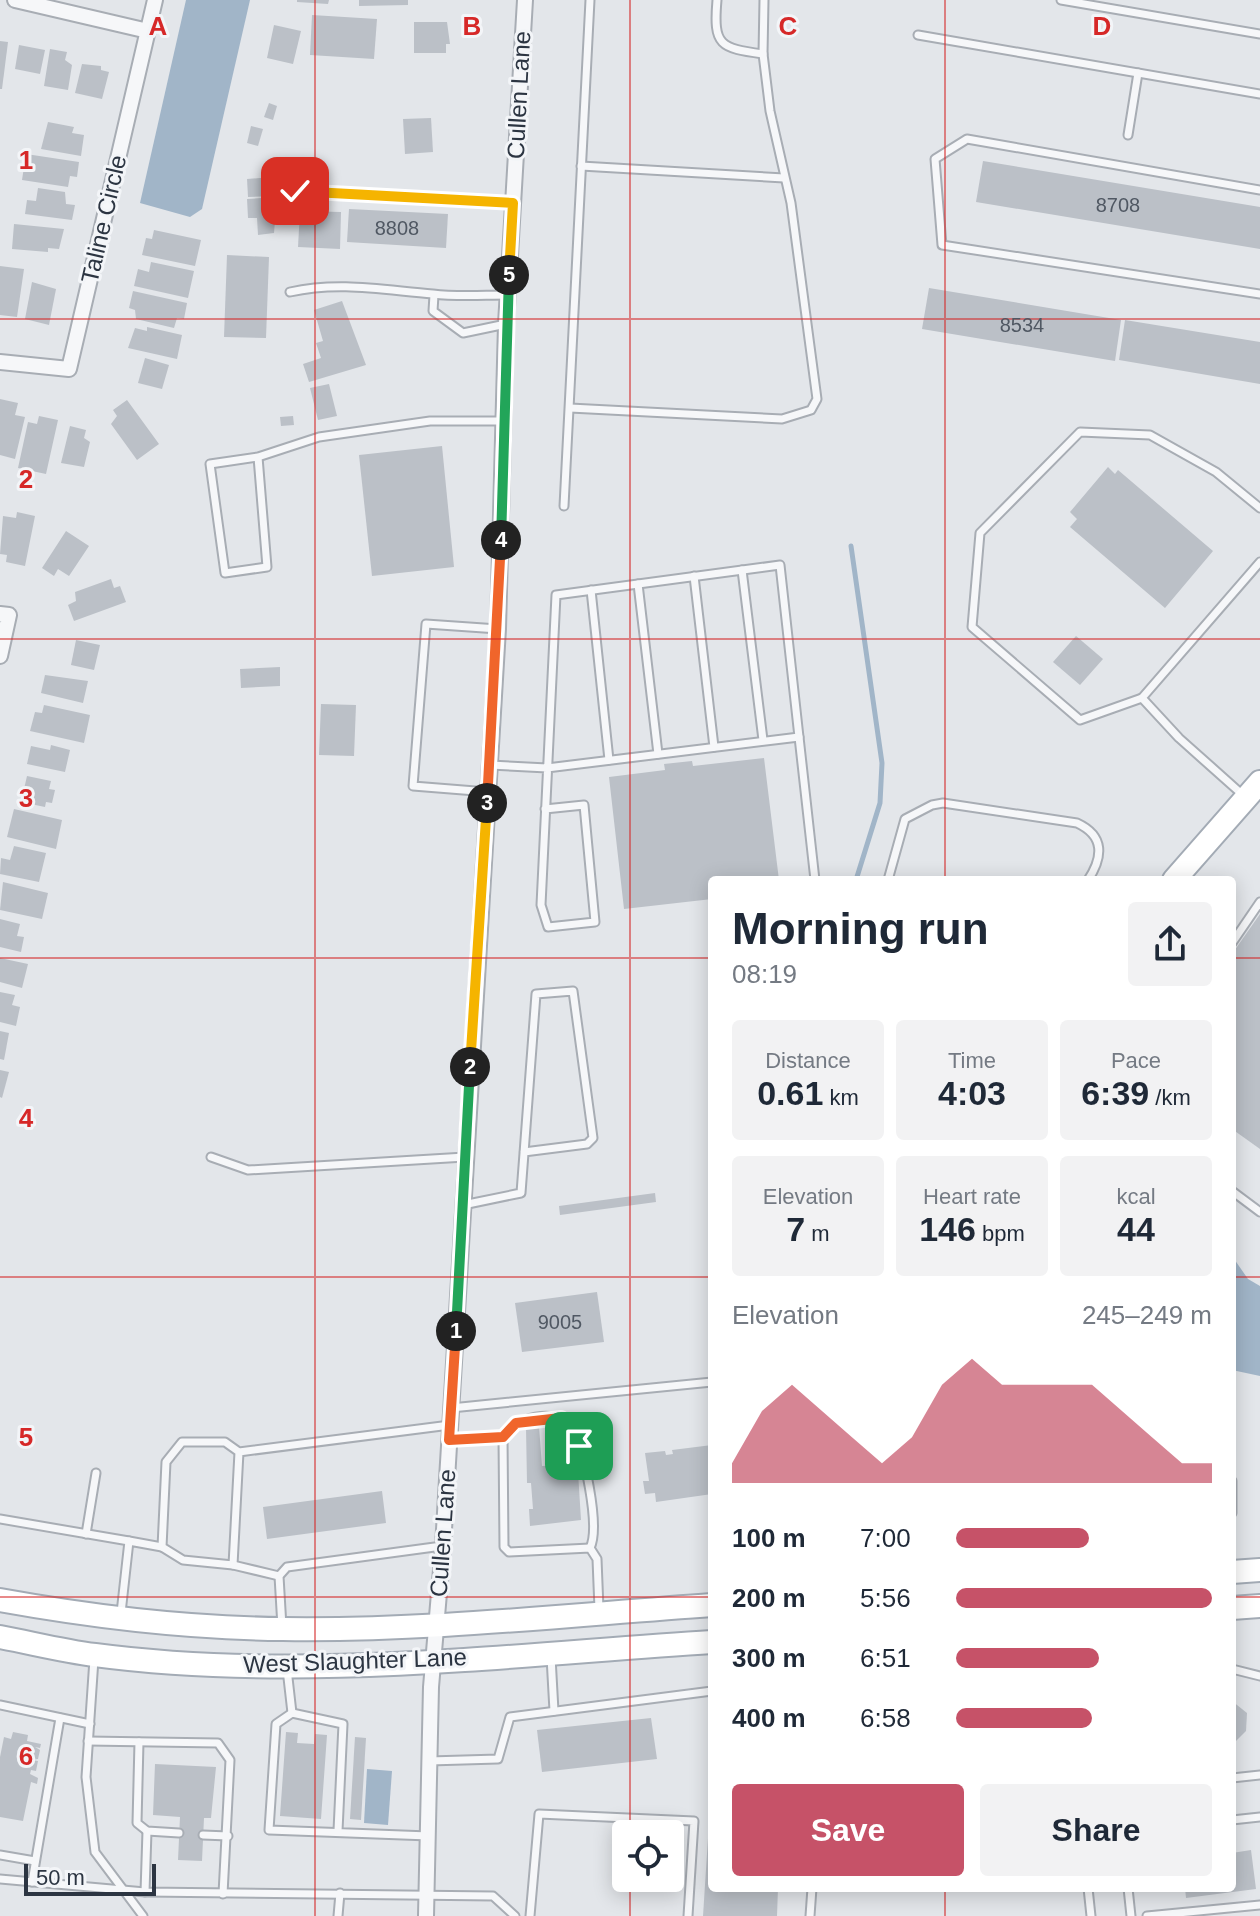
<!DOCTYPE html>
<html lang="en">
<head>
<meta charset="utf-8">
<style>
  body { margin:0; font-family:Arial,sans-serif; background:#f2f2f3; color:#1f2937; height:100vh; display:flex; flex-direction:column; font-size:30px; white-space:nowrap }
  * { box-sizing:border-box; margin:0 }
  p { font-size:26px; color:#747a83 }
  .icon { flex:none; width:44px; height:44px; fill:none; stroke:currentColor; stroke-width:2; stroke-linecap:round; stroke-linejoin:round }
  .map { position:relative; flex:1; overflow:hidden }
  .details { position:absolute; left:708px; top:876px; width:528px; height:1016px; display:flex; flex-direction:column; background:#fff; border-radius:8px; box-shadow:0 4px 20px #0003 }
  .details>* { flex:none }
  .controls { position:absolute; left:612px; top:1820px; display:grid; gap:16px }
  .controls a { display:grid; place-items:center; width:72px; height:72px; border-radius:8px; background:#fff; box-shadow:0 4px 20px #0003; font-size:40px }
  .scale { position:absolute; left:24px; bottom:20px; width:132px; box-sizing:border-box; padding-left:8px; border:4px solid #2c3542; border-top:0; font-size:22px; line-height:28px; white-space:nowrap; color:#2c3542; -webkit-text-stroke:6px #f3f5f8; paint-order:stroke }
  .pin { position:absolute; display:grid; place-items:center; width:68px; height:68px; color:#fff; margin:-34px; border-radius:16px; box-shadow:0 4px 12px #0006 }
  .km { position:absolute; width:40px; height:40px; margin:-20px; border-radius:50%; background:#222; color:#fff; font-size:22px; line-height:40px; text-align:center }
  .round { display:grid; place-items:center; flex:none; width:84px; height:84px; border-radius:8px; background:#f2f2f3 }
  .headline { display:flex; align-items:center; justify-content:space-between; height:136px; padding:0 24px }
  h1 { font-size:44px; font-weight:800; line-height:60px }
  .metrics { display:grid; grid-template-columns:repeat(3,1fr); gap:12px; height:136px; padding:8px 24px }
  .metrics div { display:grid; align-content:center; border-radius:8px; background:#f2f2f3; text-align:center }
  .metrics b { font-size:34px; font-weight:800 }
  .metrics small { font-size:22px; font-weight:400 }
  .metrics p { font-size:22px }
  .chart { height:224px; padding:16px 24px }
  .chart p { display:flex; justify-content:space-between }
  .chart svg { width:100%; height:144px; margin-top:8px; fill:#c65268; opacity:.7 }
  .cta { display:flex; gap:16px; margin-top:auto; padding:16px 24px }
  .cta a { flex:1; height:92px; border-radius:8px; background:#c65268; color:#fff; font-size:32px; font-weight:800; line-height:92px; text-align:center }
  .cta a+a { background:#f2f2f3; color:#1f2937 }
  ul { padding:0 24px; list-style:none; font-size:26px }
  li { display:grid; grid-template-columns:128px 96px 1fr; align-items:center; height:60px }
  li i { height:20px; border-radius:10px; background:#c65268 }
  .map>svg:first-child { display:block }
  .water { fill:#a1b5c8 }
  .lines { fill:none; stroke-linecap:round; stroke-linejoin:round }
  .stream { stroke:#a1b5c8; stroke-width:5 }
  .building { fill:#bbc0c7 }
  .lane-casing { stroke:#a8adb4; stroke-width:11 }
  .street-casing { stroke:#a8adb4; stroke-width:18 }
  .primary-casing { stroke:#a3abb5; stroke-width:26 }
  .lane { stroke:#f6f7f9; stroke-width:7 }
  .street { stroke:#f6f7f9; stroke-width:14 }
  .primary { stroke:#fff; stroke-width:22 }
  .split-1-casing { stroke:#fff; stroke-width:16 }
  .split-2-casing { stroke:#fff; stroke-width:16 }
  .split-3-casing { stroke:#fff; stroke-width:16 }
  .split-4-casing { stroke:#fff; stroke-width:16 }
  .split-5-casing { stroke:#fff; stroke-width:16 }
  .split-6-casing { stroke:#fff; stroke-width:16 }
  .split-1 { stroke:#f0652b; stroke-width:10 }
  .split-2 { stroke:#22a559; stroke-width:10 }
  .split-3 { stroke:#f5b400; stroke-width:10 }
  .split-4 { stroke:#f0652b; stroke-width:10 }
  .split-5 { stroke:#22a559; stroke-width:10 }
  .split-6 { stroke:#f5b400; stroke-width:10 }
  .grid { fill:none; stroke:#d62828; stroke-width:2; stroke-opacity:0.55 }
  .labels { text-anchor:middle; stroke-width:6; stroke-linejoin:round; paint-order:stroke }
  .number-label { font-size:20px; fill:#505863 }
  .street-label { font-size:24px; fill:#2c3542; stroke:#f3f5f8 }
  .grid-label { font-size:26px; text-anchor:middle; font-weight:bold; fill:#d62828; stroke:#f3f5f8; stroke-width:6; stroke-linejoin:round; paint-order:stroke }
</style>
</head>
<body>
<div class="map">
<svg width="1260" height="1916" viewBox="0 0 1260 1916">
  <rect width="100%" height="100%" fill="#e3e6ea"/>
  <g class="water">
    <polygon points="186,0 250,0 202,209 190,217 140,203"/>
    <polygon points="1232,1256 1248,1279 1260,1286 1260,1376 1232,1370"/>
    <polygon points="367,1769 392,1771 388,1825 364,1823"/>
  </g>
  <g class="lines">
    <polyline class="stream" points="851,546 882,763 880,803 856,880"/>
  </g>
  <g class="building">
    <polygon points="297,0 329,0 328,4 297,2"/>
    <polygon points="359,0 408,0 408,5 359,6"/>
    <polygon points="312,15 377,19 374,59 310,55"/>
    <polygon points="414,22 447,22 450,44 446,44 446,53 414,53"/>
    <polygon points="274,25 301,31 293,64 267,58"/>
    <polygon points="0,41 8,42 2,89 0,89"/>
    <polygon points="19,45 45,50 40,74 15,69"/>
    <polygon points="50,49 67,52 65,60 72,65 68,90 44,86"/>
    <polygon points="82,64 101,66 101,70 109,72 102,99 75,93"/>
    <polygon points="269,103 277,106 273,120 264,117"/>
    <polygon points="431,118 433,152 405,154 403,119"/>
    <polygon points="48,122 74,127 72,133 84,135 81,156 41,149"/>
    <polygon points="251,126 263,129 258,146 247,143"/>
    <polygon points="26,154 79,162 77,177 70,176 68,187 22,180"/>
    <polygon points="983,161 1260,207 1260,249 976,202"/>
    <polygon points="273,177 275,196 248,197 247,179"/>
    <polygon points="38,188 65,192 66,204 75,205 72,220 25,214 27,200 36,201"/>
    <polygon points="277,197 274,233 258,235 257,218 248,218 247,199"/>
    <polygon points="349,209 448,214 446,248 347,242"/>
    <polygon points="300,211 341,212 340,249 298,247"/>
    <polygon points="14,224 64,229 59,249 48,248 48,252 12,249"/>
    <polygon points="154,230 201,240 195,266 142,255 146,238 152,239"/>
    <polygon points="227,255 269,257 266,338 224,337"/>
    <polygon points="151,262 194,271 188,298 134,286 138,269 149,272"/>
    <polygon points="0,266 24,269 17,317 0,315"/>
    <polygon points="32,282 56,289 49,325 25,319"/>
    <polygon points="929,288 1121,320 1115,361 922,329"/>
    <polygon points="133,291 187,303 184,319 177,318 174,328 136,319 135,310 129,308"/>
    <polygon points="342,301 366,365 309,382 303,364 321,358 316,343 323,341 314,310"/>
    <polygon points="1125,320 1260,342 1260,384 1119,360"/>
    <polygon points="147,327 182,335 177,359 128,348 135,328 147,331"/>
    <polygon points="145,358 169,365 162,389 138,383"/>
    <polygon points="329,384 337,416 318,420 310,388"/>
    <polygon points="0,399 18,403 15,415 25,417 15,459 0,455"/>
    <polygon points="127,400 159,444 137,460 111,424 117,416 113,410"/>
    <polygon points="39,416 58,420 46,474 18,468 28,422 37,424"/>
    <polygon points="293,416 294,425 281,426 280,417"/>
    <polygon points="70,426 86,430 84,438 90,442 84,467 61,463"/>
    <polygon points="442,446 454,567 372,576 359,455"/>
    <polygon points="1108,467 1115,474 1118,470 1213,551 1165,608 1070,527 1077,519 1070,512"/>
    <polygon points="17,512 35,516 25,566 6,562 7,555 0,554 3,516 16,518"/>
    <polygon points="66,531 89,546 69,576 58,569 54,576 42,568"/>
    <polygon points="111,579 114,588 120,586 126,602 74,621 68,605 76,601 75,592"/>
    <polygon points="1076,636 1103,659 1080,685 1053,662"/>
    <polygon points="76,640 100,645 94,670 71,665"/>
    <polygon points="280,667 280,686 241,688 240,669"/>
    <polygon points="45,675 88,681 83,703 41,693"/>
    <polygon points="321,704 356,705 354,756 319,755"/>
    <polygon points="44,705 90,715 84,743 30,731 35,712 42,713"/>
    <polygon points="51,745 70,750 65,772 27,764 31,746 50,750"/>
    <polygon points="764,758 779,880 712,880 712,899 624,909 609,777 665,770 664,764 692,761 693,766"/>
    <polygon points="27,776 51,781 49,789 55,790 52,803 46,802 45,807 21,802"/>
    <polygon points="14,809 62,820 56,849 7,837"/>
    <polygon points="14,846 46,853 39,882 0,874 1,858 10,860"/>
    <polygon points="3,882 48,893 42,919 0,910"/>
    <polygon points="1260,914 1260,1149 1232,1129 1232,954"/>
    <polygon points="0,919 20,924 17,936 24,937 21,952 0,947"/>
    <polygon points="0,958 28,964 22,988 0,982"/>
    <polygon points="0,992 15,995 12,1005 20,1007 16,1026 0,1022"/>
    <polygon points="0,1031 9,1033 4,1060 0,1059"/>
    <polygon points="0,1070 9,1072 2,1098 0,1097"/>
    <polygon points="655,1193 656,1202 560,1215 559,1206"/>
    <polygon points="597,1292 604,1342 522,1352 515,1303"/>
    <polygon points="539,1427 542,1466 566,1465 566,1473 578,1472 581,1520 530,1526 529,1509 533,1509 531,1483 527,1483 526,1428"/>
    <polygon points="712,1445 712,1494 656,1502 655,1493 645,1494 643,1481 649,1481 645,1453 665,1451 666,1455 673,1454 672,1450"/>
    <polygon points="382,1491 386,1523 267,1539 263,1507"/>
    <polygon points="1232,1701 1247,1713 1246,1731 1232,1745"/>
    <polygon points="651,1718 657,1759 542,1772 537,1730"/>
    <polygon points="13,1732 28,1735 27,1741 41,1744 40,1748 35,1747 40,1750 38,1759 32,1760 38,1761 36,1771 31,1770 30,1774 38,1778 37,1784 31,1782 23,1821 0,1817 0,1757 4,1737 11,1739"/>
    <polygon points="286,1732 298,1733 297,1743 314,1744 315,1734 327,1735 321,1819 280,1816"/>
    <polygon points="355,1737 366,1738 361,1820 350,1819"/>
    <polygon points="155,1764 216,1767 211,1818 204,1818 202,1861 178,1860 180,1817 153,1815"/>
    <polygon points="710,1807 712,1888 778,1888 777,1916 703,1916"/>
    <polygon points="1251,1850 1256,1889 1186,1898 1185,1888 1232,1888 1232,1853"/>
  </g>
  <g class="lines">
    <defs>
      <g id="lane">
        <path d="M717,0C713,46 720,48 763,54"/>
        <polyline points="1061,0 1260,34"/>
        <polyline points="918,35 1260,94"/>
        <polyline points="1128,135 1138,73"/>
        <polyline points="581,166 784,178"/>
        <polyline points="1260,190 967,139 935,159 942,245 1260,294"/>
        <polyline points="295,191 513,203"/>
        <path d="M290,292C339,281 383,290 433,294C457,297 483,295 508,295"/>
        <polyline points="434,295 433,311 463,333 506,324"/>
        <polyline points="570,408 782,419 811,410 817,399 791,203 770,111 763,54 764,0"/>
        <polyline points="258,457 267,567 225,573 210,464 258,457 319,437 430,421 502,421"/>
        <polyline points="564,506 590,0"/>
        <polyline points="742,570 763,740"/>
        <polyline points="694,576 714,747"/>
        <polyline points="638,584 658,754"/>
        <polyline points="591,590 609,760"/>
        <polyline points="1142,698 1080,720 972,627 980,533 1080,432 1150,435 1216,472 1260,508"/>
        <polyline points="799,737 815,880"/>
        <polyline points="490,765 547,768 799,737 780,565 556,595 541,905 548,927 595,922 584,805 545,809"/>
        <polyline points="488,792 413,786 426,624 498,629"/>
        <polyline points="1244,796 1179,738 1142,698 1260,562"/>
        <path d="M888,880L905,819L932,805L943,803L1077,823C1105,836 1103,857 1088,880"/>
        <polyline points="1232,943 1260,902"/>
        <polyline points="211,1157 248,1170 465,1157"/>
        <polyline points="1232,1191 1260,1212"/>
        <polyline points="463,1205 521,1193 536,994 573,991 593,1138 587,1144 524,1152"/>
        <polyline points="451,1408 712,1382"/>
        <path d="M503,1437C516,1416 553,1409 573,1425C583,1450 601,1526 590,1548"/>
        <polyline points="449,1440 503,1437 504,1547 509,1552 590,1548 597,1559 599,1609"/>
        <polyline points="239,1452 233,1565 183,1560 162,1547 166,1462 182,1442 225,1442 239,1452 450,1425"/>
        <polyline points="1232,1481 1232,1513"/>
        <polyline points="0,1519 129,1541"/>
        <polyline points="86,1534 96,1473"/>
        <polyline points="233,1565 279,1576"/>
        <polyline points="121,1613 129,1541 162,1547"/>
        <polyline points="282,1627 279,1576 287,1567 442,1546"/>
        <polyline points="551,1657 554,1711"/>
        <polyline points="94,1659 86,1777 95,1852 143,1916"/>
        <polyline points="287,1669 292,1713"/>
        <polyline points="1232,1669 1260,1676"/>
        <polyline points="0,1705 90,1724"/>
        <polyline points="88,1741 218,1743 230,1760 223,1894"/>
        <polyline points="139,1742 137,1823 147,1831 179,1833"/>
        <polyline points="429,1761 498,1759 510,1717 712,1691"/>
        <polyline points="1232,1778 1260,1775"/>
        <polyline points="1232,1820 1260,1817"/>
        <polyline points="338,1831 343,1724 292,1713 276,1724 269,1830 429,1836"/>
        <polyline points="203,1835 228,1836"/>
        <polyline points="0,1855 35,1861"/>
        <polyline points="0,1879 145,1892 493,1896 515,1916"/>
        <polyline points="32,1882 60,1718"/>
        <polyline points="1088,1888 1091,1916"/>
        <polyline points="1128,1888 1131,1916"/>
        <polyline points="145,1892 147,1831"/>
        <polyline points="338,1916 340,1893"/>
        <polyline points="530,1916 539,1814 694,1821 688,1916"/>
        <polyline points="810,1916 812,1888"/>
        <polyline points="1147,1916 1260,1905"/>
      </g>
      <g id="street">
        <polyline points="15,0 148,31"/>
        <polyline points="0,362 69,369 155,0"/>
        <polyline points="0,614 9,615 0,656"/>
        <polyline points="426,1916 431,1687 443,1546 498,629 506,324 525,0"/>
      </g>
      <g id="primary">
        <polyline points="1174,880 1260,782"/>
        <polyline points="1232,1572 1260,1570"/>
        <path d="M0,1600C94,1617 187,1628 283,1629C426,1631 569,1615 712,1605"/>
        <polyline points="1232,1608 1260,1606"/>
        <path d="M0,1637C32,1643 63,1651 95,1655C299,1682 508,1655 712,1642"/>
      </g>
    </defs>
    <use href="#lane" class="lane-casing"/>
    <use href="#street" class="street-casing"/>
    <use href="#primary" class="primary-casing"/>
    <use href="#lane" class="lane"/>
    <use href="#street" class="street"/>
    <use href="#primary" class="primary"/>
  </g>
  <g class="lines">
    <defs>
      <polyline id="split-1" points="456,1331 449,1440 503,1437 516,1423 561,1418 573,1425 579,1446"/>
      <polyline id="split-2" points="456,1331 470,1067"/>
      <polyline id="split-3" points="470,1067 487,803"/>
      <polyline id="split-4" points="487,803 501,540"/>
      <polyline id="split-5" points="501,540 509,275"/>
      <polyline id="split-6" points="295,191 513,203 509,275"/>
    </defs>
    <use href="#split-1" class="split-1-casing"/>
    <use href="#split-2" class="split-2-casing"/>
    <use href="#split-3" class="split-3-casing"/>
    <use href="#split-4" class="split-4-casing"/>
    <use href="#split-5" class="split-5-casing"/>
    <use href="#split-6" class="split-6-casing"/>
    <use href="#split-1" class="split-1"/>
    <use href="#split-2" class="split-2"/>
    <use href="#split-3" class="split-3"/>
    <use href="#split-4" class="split-4"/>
    <use href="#split-5" class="split-5"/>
    <use href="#split-6" class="split-6"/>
  </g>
  <path class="grid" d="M315,0V1916M630,0V1834M945,0V880M0,319H1260M0,639H1260M0,958H712M1232,958H1260M0,1277H712M1232,1277H1260M0,1597H712M1232,1597H1260M630,1878V1916M945,1888V1916"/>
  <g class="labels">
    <g class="number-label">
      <text x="1118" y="212">8708</text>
      <text x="397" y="235">8808</text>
      <text x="1022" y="332">8534</text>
      <text x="560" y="1329">9005</text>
    </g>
    <g class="street-label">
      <text transform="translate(519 95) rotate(-87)" y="8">Cullen Lane</text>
      <text transform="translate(104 219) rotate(-77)" y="8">Taline Circle</text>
      <text transform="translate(443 1533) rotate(-86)" y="8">Cullen Lane</text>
      <text transform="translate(355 1661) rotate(-2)" y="8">West Slaughter Lane</text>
    </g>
  </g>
  <g class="grid-label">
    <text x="158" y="35">A</text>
    <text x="472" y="35">B</text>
    <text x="788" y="35">C</text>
    <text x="1102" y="35">D</text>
    <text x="26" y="169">1</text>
    <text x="26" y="488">2</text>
    <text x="26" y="807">3</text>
    <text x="26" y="1127">4</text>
    <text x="26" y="1446">5</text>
    <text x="26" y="1765">6</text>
  </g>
</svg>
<div class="controls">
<a><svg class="icon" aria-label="locate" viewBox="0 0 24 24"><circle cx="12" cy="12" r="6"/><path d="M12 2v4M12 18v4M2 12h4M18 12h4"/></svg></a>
</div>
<div class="scale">50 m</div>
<div class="pin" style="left:579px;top:1446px;background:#1e9e55"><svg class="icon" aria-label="arrive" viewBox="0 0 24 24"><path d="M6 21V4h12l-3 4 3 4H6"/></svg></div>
<div class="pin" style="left:295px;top:191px;background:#d93025"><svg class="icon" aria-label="check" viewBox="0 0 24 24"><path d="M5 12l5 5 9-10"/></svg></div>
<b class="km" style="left:456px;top:1331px">1</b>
<b class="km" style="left:470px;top:1067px">2</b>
<b class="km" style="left:487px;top:803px">3</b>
<b class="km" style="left:501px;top:540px">4</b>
<b class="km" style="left:509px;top:275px">5</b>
<section class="details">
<div class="headline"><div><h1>Morning run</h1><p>08:19</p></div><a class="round"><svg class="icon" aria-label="share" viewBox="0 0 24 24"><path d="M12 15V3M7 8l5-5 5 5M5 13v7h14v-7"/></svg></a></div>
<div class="metrics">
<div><p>Distance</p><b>0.61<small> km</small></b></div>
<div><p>Time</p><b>4:03</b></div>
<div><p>Pace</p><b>6:39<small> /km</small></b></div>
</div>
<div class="metrics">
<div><p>Elevation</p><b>7<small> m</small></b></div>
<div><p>Heart rate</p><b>146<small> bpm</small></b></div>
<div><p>kcal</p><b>44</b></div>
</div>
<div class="chart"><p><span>Elevation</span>245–249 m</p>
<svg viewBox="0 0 160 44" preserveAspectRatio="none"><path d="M0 44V38L10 22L20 14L30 22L40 30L50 38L60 30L70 14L80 6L90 14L100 14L110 14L120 14L130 22L140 30L150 38L160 38V44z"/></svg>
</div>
<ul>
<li><b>100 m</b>7:00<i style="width:52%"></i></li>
<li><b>200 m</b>5:56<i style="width:100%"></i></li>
<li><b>300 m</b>6:51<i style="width:56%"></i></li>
<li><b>400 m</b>6:58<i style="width:53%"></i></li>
</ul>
<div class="cta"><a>Save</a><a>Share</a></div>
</section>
</div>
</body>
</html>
